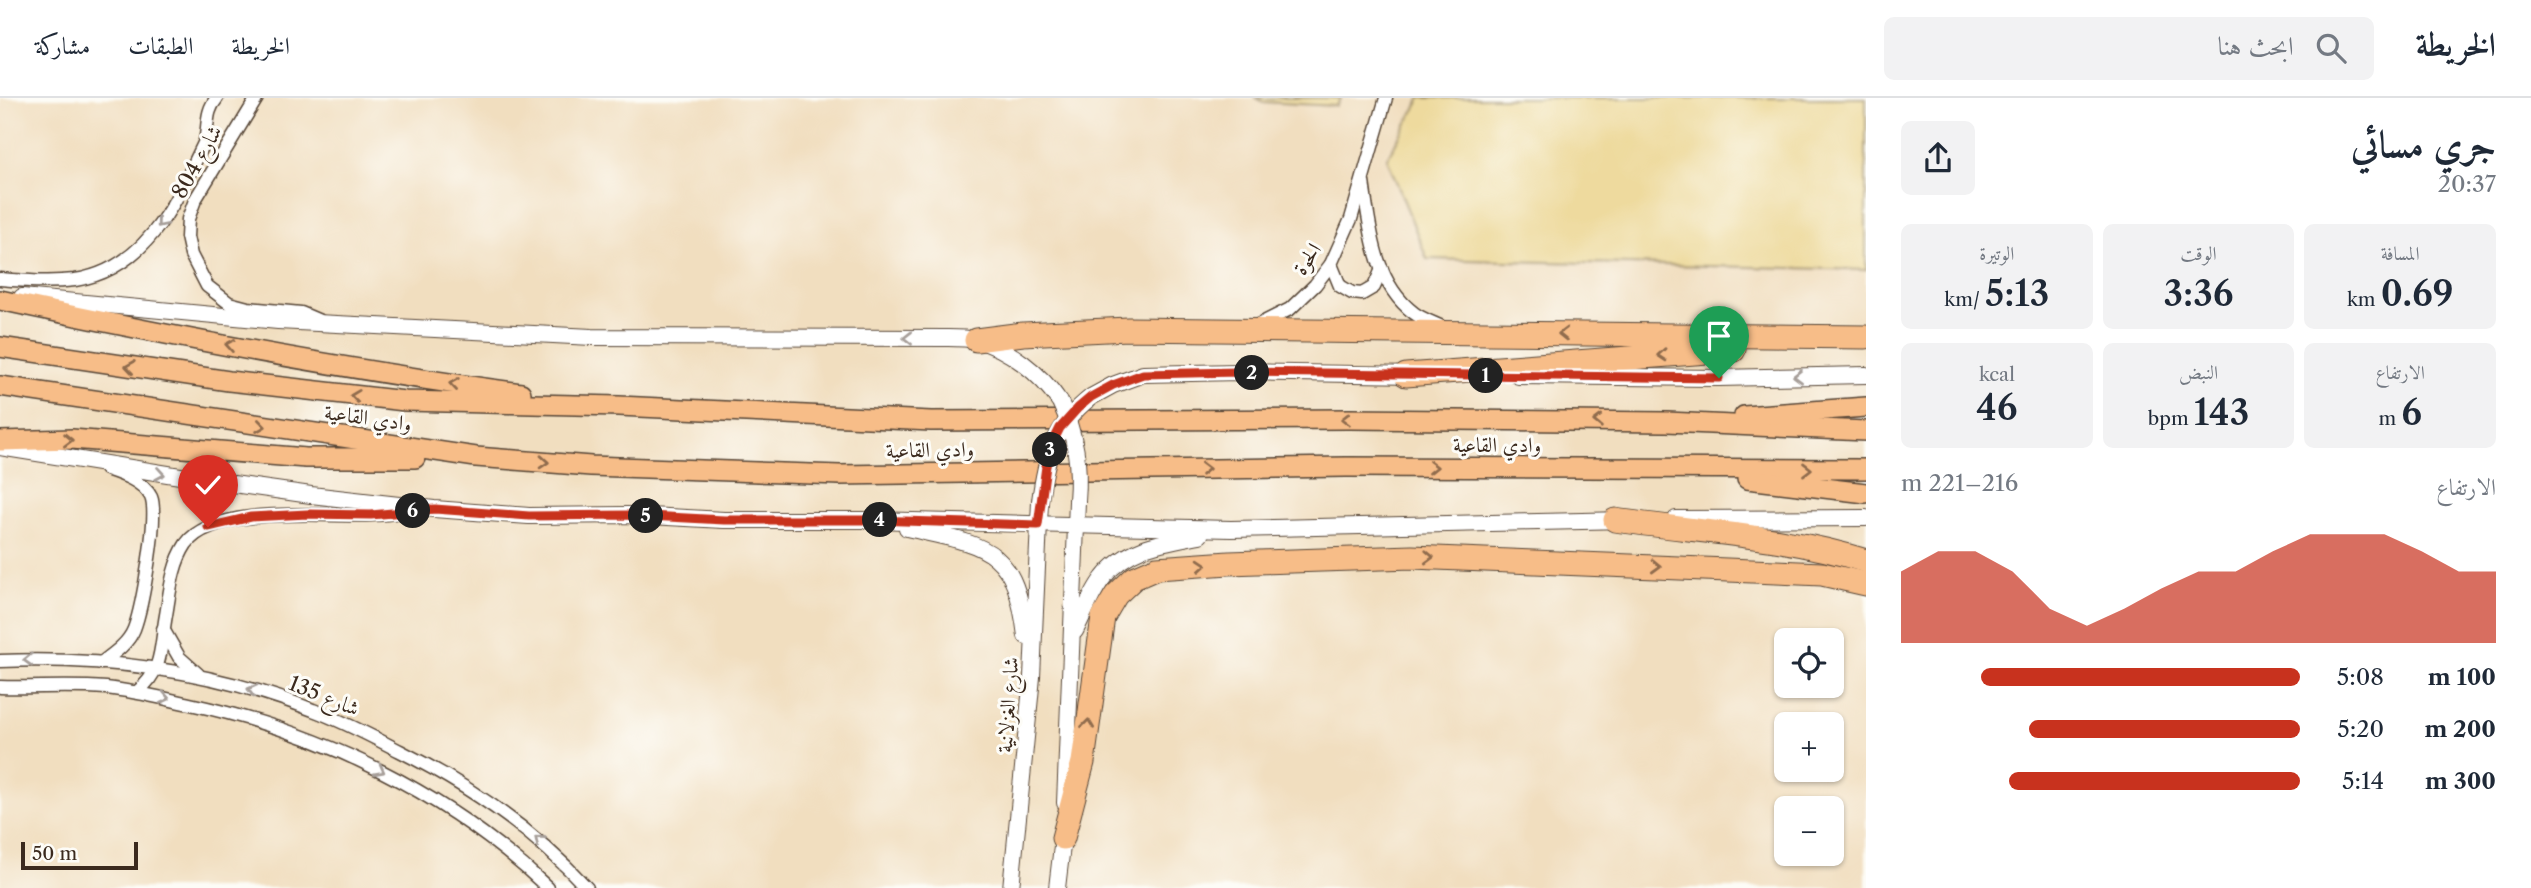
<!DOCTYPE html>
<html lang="ar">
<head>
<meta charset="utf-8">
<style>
  body { margin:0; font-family:"Libre Caslon Text",Amiri,serif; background:#f2f2f3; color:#1f2937; direction:rtl; height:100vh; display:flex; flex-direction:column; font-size:26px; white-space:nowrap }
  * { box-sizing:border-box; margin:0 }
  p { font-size:23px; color:#747a83 }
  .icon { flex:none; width:38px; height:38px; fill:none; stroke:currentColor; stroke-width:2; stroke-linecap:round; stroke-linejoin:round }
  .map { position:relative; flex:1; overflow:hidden; direction:ltr }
  .panel { display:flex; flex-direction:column; background:#fff; width:665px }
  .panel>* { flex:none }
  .controls { position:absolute; left:1774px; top:530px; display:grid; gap:14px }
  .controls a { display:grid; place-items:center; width:70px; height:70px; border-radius:10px; background:#fff; box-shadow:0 2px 5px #0004; font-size:35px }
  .scale { position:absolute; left:21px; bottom:18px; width:117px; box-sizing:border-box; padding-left:7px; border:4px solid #3b2a1e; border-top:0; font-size:19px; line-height:24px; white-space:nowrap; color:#3b2a1e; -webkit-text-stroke:5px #fdfcf7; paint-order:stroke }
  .pin { position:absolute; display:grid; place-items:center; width:60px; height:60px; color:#fff; margin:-72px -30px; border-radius:50% 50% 50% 0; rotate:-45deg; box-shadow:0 0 7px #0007 }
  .pin .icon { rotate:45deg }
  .km { position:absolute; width:35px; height:35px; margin:-18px; border-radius:50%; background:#222; color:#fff; font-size:19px; line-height:35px; text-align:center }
  .round { display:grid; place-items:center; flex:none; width:74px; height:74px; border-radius:10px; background:#f2f2f3 }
  .headline { display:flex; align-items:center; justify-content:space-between; height:119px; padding:0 35px }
  h1 { font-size:38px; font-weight:600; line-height:52px }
  .figures { display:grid; grid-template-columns:repeat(3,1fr); gap:10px; height:119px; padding:7px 35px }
  .figures div { display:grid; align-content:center; border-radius:10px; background:#f2f2f3; text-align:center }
  .figures b { font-size:35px; font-weight:600 }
  .figures small { font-size:19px; font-weight:400 }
  .figures p { font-size:19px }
  .chart { height:196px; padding:14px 35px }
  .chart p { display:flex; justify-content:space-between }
  .chart svg { width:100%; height:126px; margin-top:7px; fill:#c8321e; opacity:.7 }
  ul { padding:0 35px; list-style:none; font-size:23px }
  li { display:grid; grid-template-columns:112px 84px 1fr; align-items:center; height:52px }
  li i { height:18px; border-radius:9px; background:#c8321e }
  header { display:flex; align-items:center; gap:42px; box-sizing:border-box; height:98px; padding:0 35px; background:#fff; border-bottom:2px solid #e0e1e3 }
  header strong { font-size:33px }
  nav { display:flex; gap:38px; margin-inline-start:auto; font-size:24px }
  .search { width:490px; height:63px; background:#f2f2f3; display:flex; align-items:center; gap:18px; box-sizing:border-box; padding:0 24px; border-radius:10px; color:#747a83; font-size:26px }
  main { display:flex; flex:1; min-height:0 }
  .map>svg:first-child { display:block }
  .sand { fill:#eeda9e; stroke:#94825e; stroke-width:2 }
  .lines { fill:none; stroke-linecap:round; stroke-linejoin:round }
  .minor-casing { stroke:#564536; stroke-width:15 }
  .tertiary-casing { stroke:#564536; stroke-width:18 }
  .primary-casing { stroke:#564536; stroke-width:22 }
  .motorway-casing { stroke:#564536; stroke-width:25 }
  .minor { stroke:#fff; stroke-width:12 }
  .tertiary { stroke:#fff; stroke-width:16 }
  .primary { stroke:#f7bd88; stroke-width:19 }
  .motorway { stroke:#f7bd88; stroke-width:23 }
  .tertiary-bridge-casing { stroke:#564536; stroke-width:18; stroke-linecap:butt }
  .tertiary-bridge { stroke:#fff; stroke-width:16 }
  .oneway { stroke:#a79f9a }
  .oneway2 { stroke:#906c4e }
  .route-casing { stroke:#fff; stroke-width:14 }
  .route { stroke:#c8321e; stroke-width:9 }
  .labels { text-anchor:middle; stroke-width:6; stroke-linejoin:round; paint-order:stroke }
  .street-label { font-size:21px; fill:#3b2a1e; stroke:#fdfcf7 }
</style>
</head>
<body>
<header>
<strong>الخريطة</strong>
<div class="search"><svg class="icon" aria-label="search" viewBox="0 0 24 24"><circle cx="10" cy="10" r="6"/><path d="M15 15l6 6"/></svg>ابحث هنا</div>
<nav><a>الخريطة</a><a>الطبقات</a><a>مشاركة</a></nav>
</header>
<main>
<section class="panel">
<div class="headline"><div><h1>جري مسائي</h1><p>20:37</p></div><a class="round"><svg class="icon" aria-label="share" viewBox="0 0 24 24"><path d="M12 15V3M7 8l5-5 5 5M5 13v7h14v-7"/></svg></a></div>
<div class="figures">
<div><p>المسافة</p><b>0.69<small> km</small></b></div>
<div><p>الوقت</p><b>3:36</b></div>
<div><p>الوتيرة</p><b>5:13<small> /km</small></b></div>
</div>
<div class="figures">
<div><p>الارتفاع</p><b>6<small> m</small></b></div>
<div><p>النبض</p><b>143<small> bpm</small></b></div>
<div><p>kcal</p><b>46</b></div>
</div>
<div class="chart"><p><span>الارتفاع</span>216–221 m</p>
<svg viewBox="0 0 160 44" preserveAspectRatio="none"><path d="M0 44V19L10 12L20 12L30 19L40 32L50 38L60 32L70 25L80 19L90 19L100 12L110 6L120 6L130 6L140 12L150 19L160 19V44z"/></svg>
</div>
<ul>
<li><b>100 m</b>5:08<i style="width:80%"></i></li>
<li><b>200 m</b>5:20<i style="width:68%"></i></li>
<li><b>300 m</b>5:14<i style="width:73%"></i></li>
</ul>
</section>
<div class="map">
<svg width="1866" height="790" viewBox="0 0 1866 790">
  <rect width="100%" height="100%" fill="#fdfcf7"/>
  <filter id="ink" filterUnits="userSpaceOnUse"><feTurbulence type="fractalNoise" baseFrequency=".0143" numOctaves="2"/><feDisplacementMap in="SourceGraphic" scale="14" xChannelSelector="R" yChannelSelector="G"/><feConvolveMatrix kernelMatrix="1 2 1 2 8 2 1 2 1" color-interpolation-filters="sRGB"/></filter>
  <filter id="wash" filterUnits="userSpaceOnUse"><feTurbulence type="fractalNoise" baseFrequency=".00686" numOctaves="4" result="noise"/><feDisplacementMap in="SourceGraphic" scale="28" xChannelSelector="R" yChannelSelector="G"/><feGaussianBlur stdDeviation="1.57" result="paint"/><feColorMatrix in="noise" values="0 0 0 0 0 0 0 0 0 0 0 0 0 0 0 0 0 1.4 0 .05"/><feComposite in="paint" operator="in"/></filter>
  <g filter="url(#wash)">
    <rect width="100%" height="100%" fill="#f1debf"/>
    <g class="sand">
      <polygon points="1256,0 1341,0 1336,8 1263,4"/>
      <polygon points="1421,0 1866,0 1866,172 1427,161 1387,60"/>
    </g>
  </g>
  <g filter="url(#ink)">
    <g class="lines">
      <defs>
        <g id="minor">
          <polyline points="257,0 195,102 188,121 187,139 191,157 207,188 229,205 248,210 301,215 322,224"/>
          <path d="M1363,84C1370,130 1374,185 1414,215C1422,221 1434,225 1444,230"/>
          <polyline points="1331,166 1340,188 1352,195 1362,196 1374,189 1382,171"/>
          <path d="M0,181C25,183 50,185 75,182C148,171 177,101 205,43C209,26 205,14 217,0"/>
          <polyline points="1256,228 1290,211 1315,187 1331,166 1351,121 1386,0"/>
          <polyline points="163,531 179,559 198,576"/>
          <path d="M0,563C105,559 214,573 313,612C343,623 371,638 400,653C470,688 534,732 587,790"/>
          <path d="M101,565C113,556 128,546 134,531C142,510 159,417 151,399C143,383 121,376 106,371"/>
          <path d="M0,589C35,590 71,587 106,590C134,593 162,600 190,606C324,635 448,695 548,790"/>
          <path d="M137,594C164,572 160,549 166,517C170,494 172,467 186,446C214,406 327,419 371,417C385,417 399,414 413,413"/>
        </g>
        <g id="tertiary">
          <path d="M22,199L278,223L592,239L948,240C957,240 967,240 976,242C1009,250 1041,276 1060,304"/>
          <polyline points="1518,278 1719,280 1866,277"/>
          <polyline points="1091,299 1113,287 1143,276 1239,274 1416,277"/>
          <polyline points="0,349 205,382 311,397 434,411 529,418 630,417 724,422 871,422 1231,431 1626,422"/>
          <polyline points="1676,421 1866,420"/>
          <path d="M907,430C987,448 1015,448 1026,538"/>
          <path d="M1075,533C1084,516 1091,495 1103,480C1127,448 1164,444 1200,437"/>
          <polyline points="1065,705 1077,403"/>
          <polyline points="1011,790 1032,579 1040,403"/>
          <polyline points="1057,790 1064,731"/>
        </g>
        <g id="primary">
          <path d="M0,202C172,239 346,272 521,295"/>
          <polyline points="0,249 229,283 405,303 619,308 931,323 1349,321 1667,324 1866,333"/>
          <polyline points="0,288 476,359 591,368 840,377 1346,369 1866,371"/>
          <polyline points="1744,318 1866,309"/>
          <polyline points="0,343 72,341 306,360 415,360"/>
          <polyline points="1747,381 1866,395"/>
        </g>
        <g id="motorway">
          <polyline points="976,242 1023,236 1128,231 1866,239"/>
          <polyline points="1406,277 1734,252"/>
          <path d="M1615,422C1698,434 1785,437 1866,463"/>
          <polyline points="1063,740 1083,664 1103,519 1116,497 1134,480 1157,470 1229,465 1412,459 1822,476 1866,486"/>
        </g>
      </defs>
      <use href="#minor" class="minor-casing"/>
      <use href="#tertiary" class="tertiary-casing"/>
      <use href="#primary" class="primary-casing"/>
      <use href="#motorway" class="motorway-casing"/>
      <use href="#minor" class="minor"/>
      <use href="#tertiary" class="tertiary"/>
      <use href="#primary" class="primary"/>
      <use href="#motorway" class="motorway"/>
      <defs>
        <g id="tertiary-bridge">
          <path d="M1060,304C1076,337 1080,367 1077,403"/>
          <path d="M1040,403C1046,358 1054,328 1091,299"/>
        </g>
      </defs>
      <use href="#tertiary-bridge" class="tertiary-bridge-casing"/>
      <use href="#tertiary-bridge" class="tertiary-bridge"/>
    </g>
    <defs><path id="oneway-chevron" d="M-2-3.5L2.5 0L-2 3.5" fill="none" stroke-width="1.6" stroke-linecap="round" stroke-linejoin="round" transform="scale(1.75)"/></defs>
    <g class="oneway">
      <use href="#oneway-chevron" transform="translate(161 125) rotate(130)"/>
      <use href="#oneway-chevron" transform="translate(908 240) rotate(180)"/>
      <use href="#oneway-chevron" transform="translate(1798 278) rotate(179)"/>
      <use href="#oneway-chevron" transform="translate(160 376) rotate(9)"/>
      <use href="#oneway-chevron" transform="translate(28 562) rotate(178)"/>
      <use href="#oneway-chevron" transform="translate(252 592) rotate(-165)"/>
      <use href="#oneway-chevron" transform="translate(165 600) rotate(12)"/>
      <use href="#oneway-chevron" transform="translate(380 672) rotate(28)"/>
      <use href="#oneway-chevron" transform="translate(539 742) rotate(-140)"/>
    </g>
    <g class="oneway2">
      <use href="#oneway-chevron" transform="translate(1563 236) rotate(-179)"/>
      <use href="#oneway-chevron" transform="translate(230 247) rotate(-170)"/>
      <use href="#oneway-chevron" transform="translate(1662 257) rotate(176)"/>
      <use href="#oneway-chevron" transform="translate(130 269) rotate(-172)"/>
      <use href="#oneway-chevron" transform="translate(454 286) rotate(-172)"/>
      <use href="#oneway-chevron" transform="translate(355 298) rotate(-173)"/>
      <use href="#oneway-chevron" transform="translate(1346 321) rotate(-180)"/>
      <use href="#oneway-chevron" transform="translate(1598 323) rotate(-179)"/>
      <use href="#oneway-chevron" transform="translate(261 328) rotate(8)"/>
      <use href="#oneway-chevron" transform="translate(68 342) rotate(1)"/>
      <use href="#oneway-chevron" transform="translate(544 364) rotate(4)"/>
      <use href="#oneway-chevron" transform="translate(1433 369)"/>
      <use href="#oneway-chevron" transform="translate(1205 371) rotate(-1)"/>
      <use href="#oneway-chevron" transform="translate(1807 371)"/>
      <use href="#oneway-chevron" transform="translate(1429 459) rotate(2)"/>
      <use href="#oneway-chevron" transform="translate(1202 467) rotate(-4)"/>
      <use href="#oneway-chevron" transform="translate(1656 468) rotate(2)"/>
      <use href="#oneway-chevron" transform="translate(1088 626) rotate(-83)"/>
    </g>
  </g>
  <g class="lines" filter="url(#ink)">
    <defs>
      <polyline id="route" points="208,429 251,419 307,416 371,417 435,411 529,418 630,417 724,422 871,422 1038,427 1046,368 1054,342 1060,330 1078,310 1091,299 1113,287 1143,276 1239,274 1719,280"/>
    </defs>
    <use href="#route" class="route-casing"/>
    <use href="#route" class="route"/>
  </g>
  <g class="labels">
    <g class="street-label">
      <text transform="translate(197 64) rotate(-61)" y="7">شارع 804</text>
      <text transform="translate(1307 161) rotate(-56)" y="7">الحوة</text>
      <text transform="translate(368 320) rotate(8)" y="7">وادي القاعية</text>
      <text x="1497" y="354">وادي القاعية</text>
      <text transform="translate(930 352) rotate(-1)" y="7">وادي القاعية</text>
      <text transform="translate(324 598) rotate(22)" y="7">شارع 135</text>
      <text transform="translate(1008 607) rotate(-86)" y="7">شارع الغزلانية</text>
    </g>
  </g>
</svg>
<div class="controls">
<a><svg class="icon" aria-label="locate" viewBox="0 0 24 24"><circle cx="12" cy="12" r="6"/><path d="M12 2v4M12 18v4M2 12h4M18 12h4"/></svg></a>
<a>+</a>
<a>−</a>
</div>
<div class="scale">50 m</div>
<div class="pin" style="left:1719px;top:280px;background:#1e9e55"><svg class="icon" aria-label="arrive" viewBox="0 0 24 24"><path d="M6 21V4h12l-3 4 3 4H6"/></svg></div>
<div class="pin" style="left:208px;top:429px;background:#d93025"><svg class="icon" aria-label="check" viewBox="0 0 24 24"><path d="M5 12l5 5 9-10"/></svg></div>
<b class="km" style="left:1486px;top:278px">1</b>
<b class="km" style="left:1252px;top:275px">2</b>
<b class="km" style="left:1050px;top:352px">3</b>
<b class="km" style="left:880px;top:422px">4</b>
<b class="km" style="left:646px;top:418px">5</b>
<b class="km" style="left:413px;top:413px">6</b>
</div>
</main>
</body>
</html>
